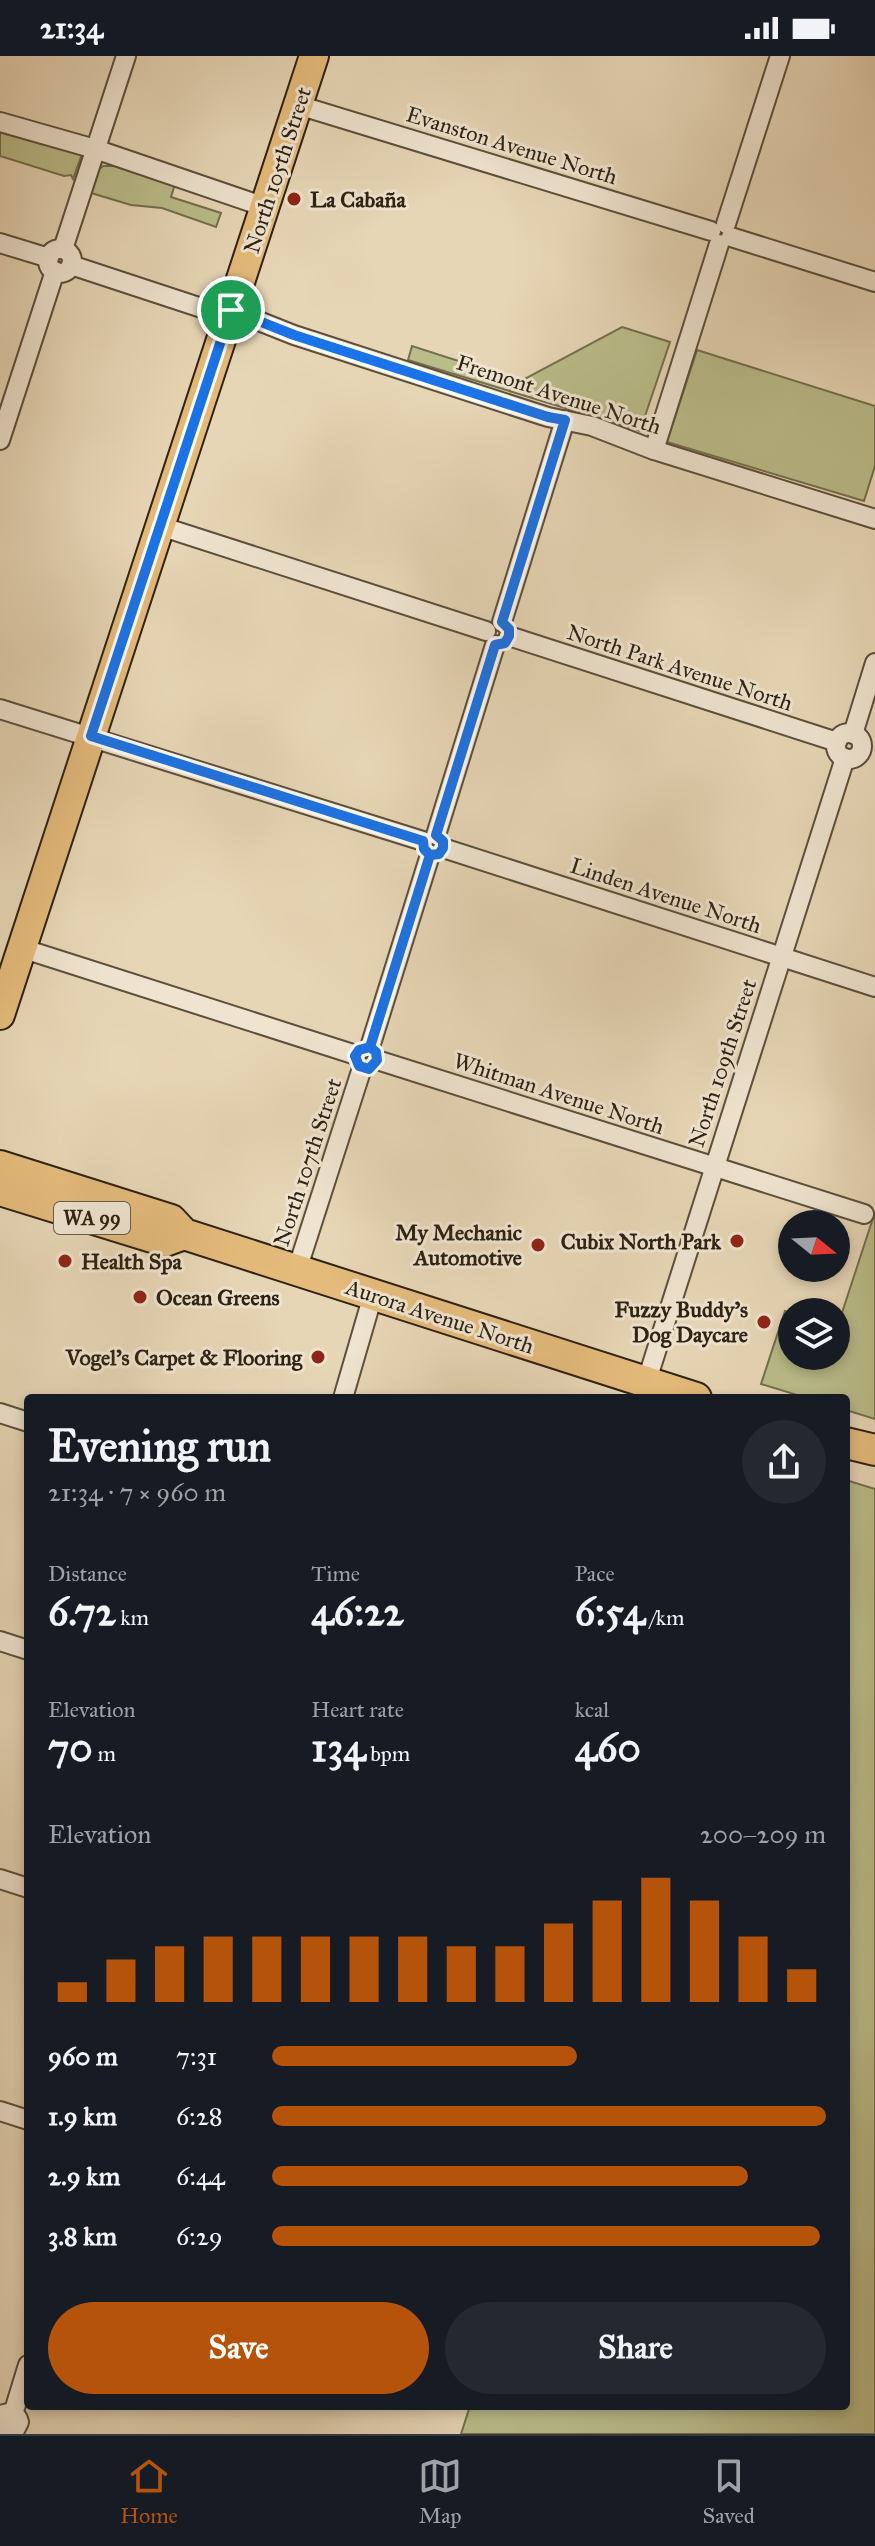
<!DOCTYPE html>
<html lang="en">
<head>
<meta charset="utf-8">
<style>
  body { margin:0; font-family:"IM FELL Great Primer",serif; background:#242831; color:#f1f3f6; height:100vh; display:flex; flex-direction:column; font-size:30px; white-space:nowrap }
  * { box-sizing:border-box; margin:0 }
  p { font-size:26px; color:#9ea1a6 }
  .icon { flex:none; width:44px; height:44px; fill:none; stroke:currentColor; stroke-width:2; stroke-linecap:round; stroke-linejoin:round }
  .map { position:relative; flex:1; overflow:hidden }
  .drawer { position:absolute; left:24px; top:1338px; width:826px; height:1016px; display:flex; flex-direction:column; background:#171b24; border-radius:8px; box-shadow:0 4px 12px #0003 }
  .drawer>* { flex:none }
  .needle { width:52px; rotate:108deg }
  .fabs { position:absolute; left:778px; top:1154px; display:grid; gap:16px }
  .fabs a { display:grid; place-items:center; width:72px; height:72px; border-radius:50%; background:#171b24; box-shadow:0 4px 12px #0003; font-size:40px }
  .pin { position:absolute; display:grid; place-items:center; width:68px; height:68px; color:#fff; margin:-34px; border:4px solid #fff; border-radius:50%; box-shadow:0 2px 8px #0007 }
  .round { display:grid; place-items:center; flex:none; width:84px; height:84px; border-radius:42px; background:#242831 }
  .head { display:flex; align-items:center; justify-content:space-between; height:136px; padding:0 24px }
  h1 { font-size:44px; font-weight:700; line-height:60px }
  .figures { display:grid; grid-template-columns:repeat(3,1fr); gap:12px; height:136px; padding:8px 24px }
  .figures div { display:grid; align-content:center }
  .figures b { font-size:40px; font-weight:700 }
  .figures small { font-size:22px; font-weight:400 }
  .figures p { font-size:22px }
  .chart { height:224px; padding:16px 24px }
  .chart p { display:flex; justify-content:space-between }
  .chart svg { width:100%; height:144px; margin-top:8px; stroke:#b45309; stroke-width:6 }
  .primary-button { display:flex; gap:16px; margin-top:auto; padding:16px 24px }
  .primary-button a { flex:1; height:92px; border-radius:48px; background:#b45309; color:#fff; font-size:32px; font-weight:700; line-height:92px; text-align:center }
  .primary-button a+a { background:#242831; color:#f1f3f6 }
  ul { padding:0 24px; list-style:none; font-size:26px }
  li { display:grid; grid-template-columns:128px 96px 1fr; align-items:center; height:60px }
  li i { height:20px; border-radius:10px; background:#b45309 }
  .status { display:flex; justify-content:space-between; align-items:center; height:56px; padding:0 40px; background:#171b24; direction:ltr }
  .status svg { height:22px; fill:currentColor }
  .tab-bar { display:flex; justify-content:space-around; align-items:center; height:112px; border-top:2px solid #363941; background:#171b24; font-size:22px; color:#9ea1a6 }
  .tab-bar a { display:grid; justify-items:center; gap:4px }
  .tab-bar .selected { color:#b45309 }
  .map>svg:first-child { display:block }
  .green { fill:#babc8a; stroke:#746f4e; stroke-width:2 }
  .lines { fill:none; stroke-linecap:round; stroke-linejoin:round }
  .minor-casing { stroke:#5c4f3b; stroke-width:22 }
  .primary-casing { stroke:#2e2212; stroke-width:32 }
  .trunk-casing { stroke:#2e2212; stroke-width:34 }
  .minor { stroke:#efe4d0; stroke-width:18 }
  .primary { stroke:#e4bb7b; stroke-width:28 }
  .trunk { stroke:#e4bb7b; stroke-width:30 }
  .route-casing { stroke:#fff; stroke-width:16 }
  .route { stroke:#1a73e8; stroke-width:10 }
  .poi-dot { fill:#8f2418; stroke:#efe4d0; stroke-width:3 }
  .labels { text-anchor:middle; stroke-width:6; stroke-linejoin:round; paint-order:stroke }
  .shield { fill:#efe4d0; stroke:#685c4b; stroke-width:2 }
  .shield-label { font-size:20px; font-weight:bold; fill:#2e2212 }
  .street-label { font-size:22px; fill:#2e2212; stroke:#efe4d0 }
  .poi-label { font-size:22px; font-weight:bold; fill:#2e2212; stroke:#efe4d0; text-anchor:end }
</style>
</head>
<body>
<div class="status"><b>21:34</b><svg viewBox="0 0 49 12"><path d="M0 12V9h3v3zM5 12V6h3v6zM10 12V3h3v9zM15 12V0h3v12zM26 1h20v11H26zM47 4h2v5h-2z"/></svg></div>
<div class="map">
<svg width="875" height="2378" viewBox="0 0 875 2378">
  <rect width="100%" height="100%" fill="#e7d6b6"/>
  <filter id="stains"><feTurbulence type="fractalNoise" baseFrequency=".0025" numOctaves="4"/><feColorMatrix values="0 0 0 0 .2 0 0 0 0 .09 0 0 0 0 .02 0 0 0 .5 -.17"/></filter>
  <radialGradient id="worn" r=".72"><stop offset=".6" stop-color="#630" stop-opacity="0"/><stop offset="1" stop-color="#630" stop-opacity=".3"/></radialGradient>
  <g class="green">
    <polygon points="0,75 82,98 73,123 71,119 64,120 0,100"/>
    <polygon points="103,110 114,110 175,128 171,141 221,157 216,171 162,152 131,149 91,137 97,115"/>
    <polygon points="622,271 670,286 640,375 408,304 412,290 521,325"/>
    <polygon points="697,294 875,350 875,410 864,445 667,386"/>
    <polygon points="875,1156 875,1363 846,1354 846,1342 807,1342 761,1328 785,1255 792,1257 792,1300 836,1300 836,1269 838,1269"/>
    <polygon points="846,1424 875,1433 875,2378 461,2378 470,2350 846,2350"/>
  </g>
  <g class="lines">
    <defs>
      <g id="minor">
        <polyline points="298,49 711,175"/>
        <polyline points="0,66 95,93 265,151"/>
        <polyline points="726,168 780,0"/>
        <polyline points="731,181 875,226"/>
        <polyline points="0,187 49,202"/>
        <polyline points="63,193 126,0"/>
        <circle cx="60" cy="205" r="12"/>
        <polyline points="71,209 229,261"/>
        <polyline points="231,254 294,279 548,361 592,370 654,394 875,463"/>
        <polyline points="0,384 55,215"/>
        <polyline points="654,394 719,188"/>
        <polyline points="160,470 486,575"/>
        <polyline points="502,566 565,364"/>
        <polyline points="509,580 837,686"/>
        <polyline points="0,653 423,785"/>
        <circle cx="849" cy="690" r="13"/>
        <polyline points="853,678 875,607"/>
        <polyline points="436,779 495,589"/>
        <polyline points="443,792 875,931"/>
        <polyline points="21,892 356,999"/>
        <polyline points="370,991 430,799"/>
        <polyline points="377,1004 864,1158"/>
        <polyline points="297,1214 362,1012"/>
        <polyline points="646,1327 845,702"/>
        <polyline points="343,1342 373,1239"/>
        <polyline points="0,1357 28,1366"/>
        <polyline points="0,1585 28,1594"/>
        <polyline points="0,1823 28,1832"/>
        <polyline points="0,2055 28,2064"/>
        <polyline points="13,2358 28,2309"/>
        <path d="M0,2364L4,2358C11,2356 17,2358 19,2366L15,2374C9,2378 3,2376 0,2369"/>
      </g>
      <polyline id="primary" points="0,959 314,0"/>
      <g id="trunk">
        <polyline points="0,1110 171,1164 184,1178 696,1342"/>
        <polyline points="0,1134 165,1185 184,1178"/>
        <polyline points="846,1387 875,1394"/>
      </g>
    </defs>
    <use href="#minor" class="minor-casing"/>
    <use href="#primary" class="primary-casing"/>
    <use href="#trunk" class="trunk-casing"/>
    <use href="#minor" class="minor"/>
    <use href="#primary" class="primary"/>
    <use href="#trunk" class="trunk"/>
  </g>
  <g class="lines">
    <defs>
      <polyline id="route" points="231,254 91,680 423,785 424,793 430,799 370,991 359,994 355,1000 359,1010 369,1013 377,1004 376,996 370,991 430,799 439,798 443,792 443,785 436,779 495,589 505,587 509,580 509,573 502,566 565,364 548,361 294,279 231,254"/>
    </defs>
    <use href="#route" class="route-casing"/>
    <use href="#route" class="route"/>
  </g>
  <g class="poi-dot">
    <circle cx="294" cy="143" r="8"/>
    <circle cx="737" cy="1185" r="8"/>
    <circle cx="538" cy="1189" r="8"/>
    <circle cx="65" cy="1205" r="8"/>
    <circle cx="140" cy="1241" r="8"/>
    <circle cx="764" cy="1266" r="8"/>
    <circle cx="318" cy="1301" r="8"/>
  </g>
  <g class="labels">
    <rect class="shield" x="54" y="1146" width="76" height="32" rx="6"/>
    <g class="shield-label">
      <text x="92" y="1169">WA 99</text>
    </g>
    <g class="street-label">
      <text transform="translate(512 89) rotate(17)" y="8">Evanston Avenue North</text>
      <text transform="translate(277 114) rotate(-72)" y="8">North 105th Street</text>
      <text transform="translate(559 338) rotate(18)" y="8">Fremont Avenue North</text>
      <text transform="translate(680 611) rotate(18)" y="8">North Park Avenue North</text>
      <text transform="translate(666 839) rotate(18)" y="8">Linden Avenue North</text>
      <text transform="translate(722 1007) rotate(-72)" y="8">North 109th Street</text>
      <text transform="translate(559 1037) rotate(18)" y="8">Whitman Avenue North</text>
      <text transform="translate(307 1106) rotate(-72)" y="8">North 107th Street</text>
      <text transform="translate(440 1260) rotate(18)" y="8">Aurora Avenue North</text>
    </g>
    <g class="poi-label">
      <text x="310" y="151" text-anchor="start">La Cabaña</text>
      <text x="522" y="1184">My Mechanic<tspan x="522" dy="25">Automotive</tspan></text>
      <text x="721" y="1193">Cubix North Park</text>
      <text x="81" y="1213" text-anchor="start">Health Spa</text>
      <text x="156" y="1249" text-anchor="start">Ocean Greens</text>
      <text x="748" y="1261">Fuzzy Buddy's<tspan x="748" dy="25">Dog Daycare</tspan></text>
      <text x="302" y="1309">Vogel's Carpet &amp; Flooring</text>
    </g>
  </g>
  <rect width="100%" height="100%" filter="url(#stains)"/>
  <rect width="100%" height="100%" fill="url(#worn)"/>
</svg>
<div class="fabs">
<a><svg class="needle" viewBox="-14 -14 28 28"><path d="M0-13l5 13h-10z" fill="#e53935"/><path d="M0 13l5-13h-10z" fill="#9ea1a6"/></svg></a>
<a><svg class="icon" aria-label="layers" viewBox="0 0 24 24"><path d="M12 4l9 5-9 5-9-5zM3 14l9 5 9-5"/></svg></a>
</div>
<div class="pin" style="left:231px;top:254px;background:#1e9e55"><svg class="icon" aria-label="arrive" viewBox="0 0 24 24"><path d="M6 21V4h12l-3 4 3 4H6"/></svg></div>
<section class="drawer">
<div class="head"><div><h1>Evening run</h1><p>21:34 · 7 × 960 m</p></div><a class="round"><svg class="icon" aria-label="share" viewBox="0 0 24 24"><path d="M12 15V3M7 8l5-5 5 5M5 13v7h14v-7"/></svg></a></div>
<div class="figures">
<div><p>Distance</p><b>6.72<small> km</small></b></div>
<div><p>Time</p><b>46:22</b></div>
<div><p>Pace</p><b>6:54<small> /km</small></b></div>
</div>
<div class="figures">
<div><p>Elevation</p><b>70<small> m</small></b></div>
<div><p>Heart rate</p><b>134<small> bpm</small></b></div>
<div><p>kcal</p><b>460</b></div>
</div>
<div class="chart"><p><span>Elevation</span>200–209 m</p>
<svg viewBox="0 0 160 44" preserveAspectRatio="none"><path d="M5 44V38M15 44V31M25 44V27M35 44V24M45 44V24M55 44V24M65 44V24M75 44V24M85 44V27M95 44V27M105 44V20M115 44V13M125 44V6M135 44V13M145 44V24M155 44V34"/></svg>
</div>
<ul>
<li><b>960 m</b>7:31<i style="width:55%"></i></li>
<li><b>1.9 km</b>6:28<i style="width:100%"></i></li>
<li><b>2.9 km</b>6:44<i style="width:86%"></i></li>
<li><b>3.8 km</b>6:29<i style="width:99%"></i></li>
</ul>
<div class="primary-button"><a>Save</a><a>Share</a></div>
</section>
</div>
<nav class="tab-bar">
<a class="selected"><svg class="icon" aria-label="home" viewBox="0 0 24 24"><path d="M3 11l9-7 9 7M6 9v11h12V9"/></svg>Home</a>
<a><svg class="icon" aria-label="map" viewBox="0 0 24 24"><path d="M3 6l6-2 6 2 6-2v14l-6 2-6-2-6 2zM9 4v14M15 6v14"/></svg>Map</a>
<a><svg class="icon" aria-label="saved" viewBox="0 0 24 24"><path d="M7 4h10v16l-5-4-5 4z"/></svg>Saved</a>
</nav>
</body>
</html>
